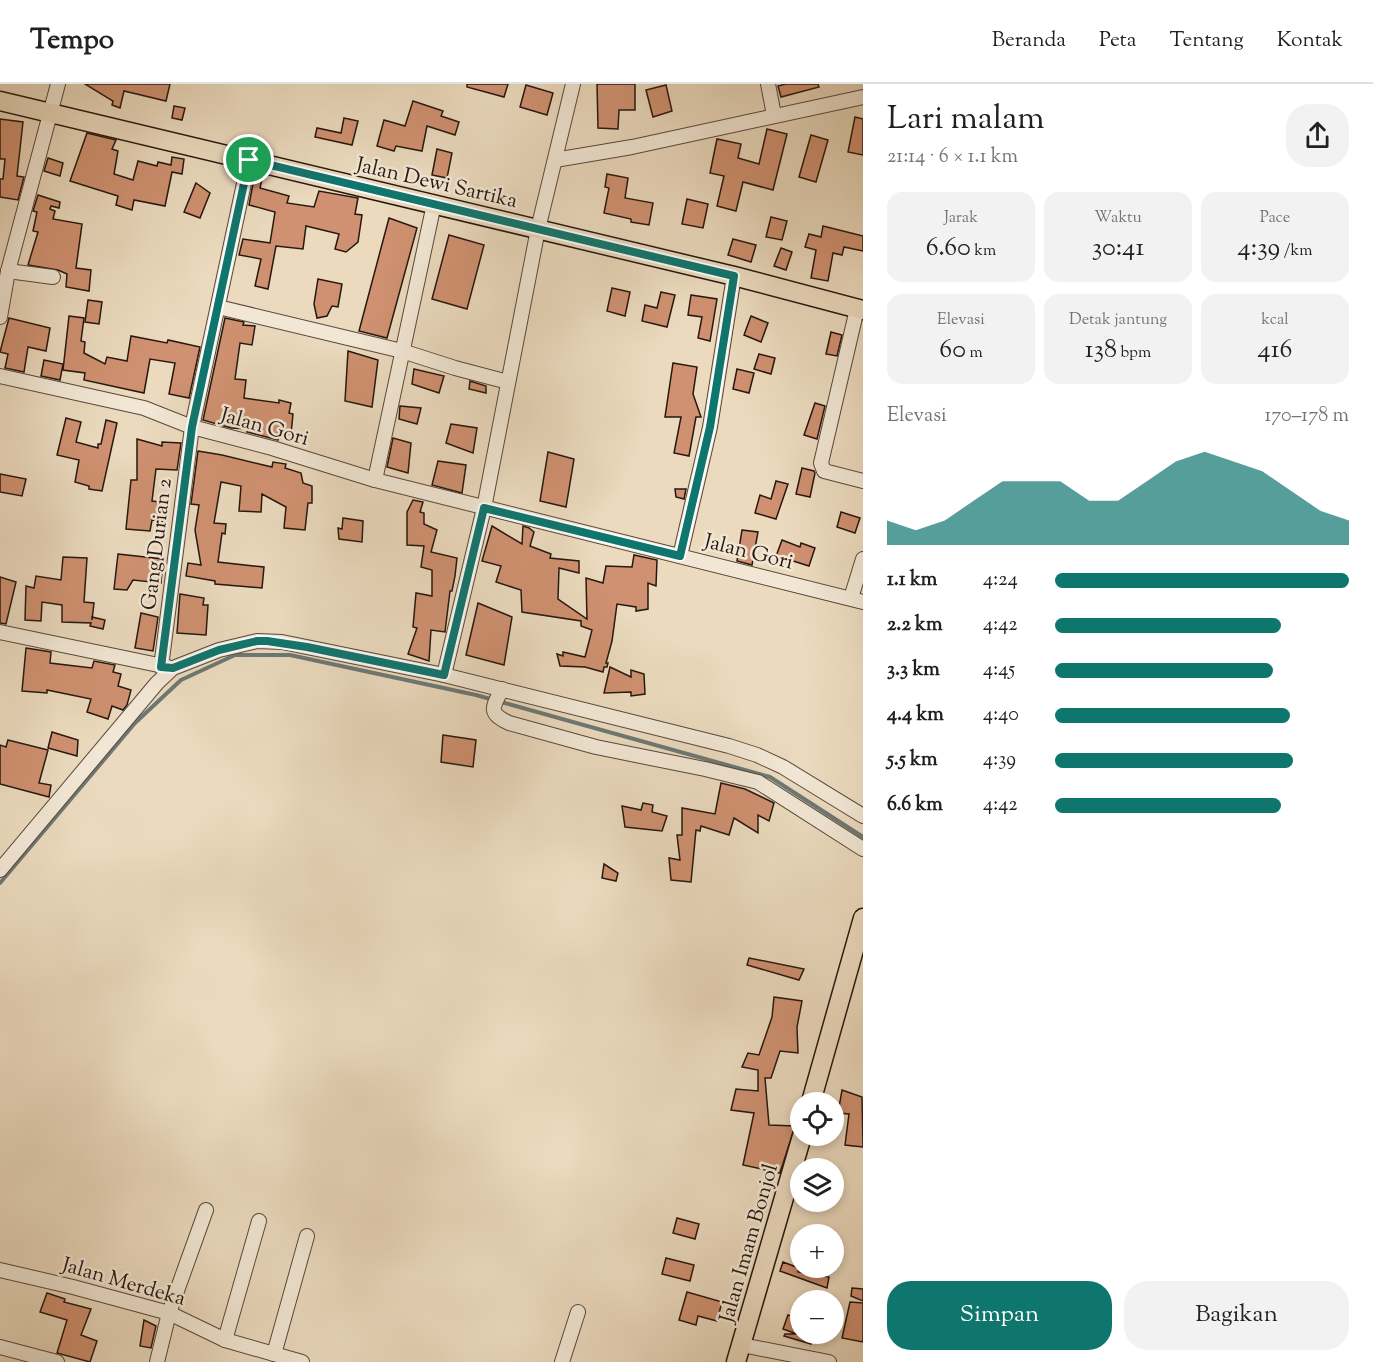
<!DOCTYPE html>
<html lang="id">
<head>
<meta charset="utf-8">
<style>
  body { margin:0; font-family:"Sorts Mill Goudy",serif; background:#f2f2f2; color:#202124; height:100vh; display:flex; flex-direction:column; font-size:22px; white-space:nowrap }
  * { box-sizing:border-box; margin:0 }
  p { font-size:20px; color:#757577 }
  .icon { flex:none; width:33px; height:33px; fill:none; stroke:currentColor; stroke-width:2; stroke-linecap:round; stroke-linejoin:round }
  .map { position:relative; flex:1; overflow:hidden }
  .side { display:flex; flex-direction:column; background:#fff; width:510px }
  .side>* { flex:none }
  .controls { position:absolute; left:790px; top:1008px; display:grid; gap:12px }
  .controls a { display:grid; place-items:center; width:54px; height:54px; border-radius:50%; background:#fff; box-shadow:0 3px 9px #0003; font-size:30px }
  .pin { position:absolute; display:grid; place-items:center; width:51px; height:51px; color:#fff; margin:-26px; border:3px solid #fff; border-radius:50%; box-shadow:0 2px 6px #0007 }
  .round { display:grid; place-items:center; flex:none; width:63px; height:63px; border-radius:24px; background:#f2f2f2 }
  .headline { display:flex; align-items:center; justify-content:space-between; height:102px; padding:0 24px }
  h1 { font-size:33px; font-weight:600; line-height:45px }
  .figures { display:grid; grid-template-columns:repeat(3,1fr); gap:9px; height:102px; padding:6px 24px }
  .figures div { display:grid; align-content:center; border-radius:15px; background:#f2f2f2; text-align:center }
  .figures b { font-size:26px; font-weight:600 }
  .figures small { font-size:16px; font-weight:400 }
  .figures p { font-size:16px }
  .chart { height:168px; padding:12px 24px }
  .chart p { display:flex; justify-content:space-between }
  .chart svg { width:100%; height:108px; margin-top:6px; fill:#0f766e; opacity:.7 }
  .action { display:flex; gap:12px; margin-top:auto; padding:12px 24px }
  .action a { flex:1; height:69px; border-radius:24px; background:#0f766e; color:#fff; font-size:24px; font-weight:600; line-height:69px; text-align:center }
  .action a+a { background:#f2f2f2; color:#202124 }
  ul { padding:0 24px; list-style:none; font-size:20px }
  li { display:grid; grid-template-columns:96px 72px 1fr; align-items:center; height:45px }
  li i { height:15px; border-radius:8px; background:#0f766e }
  header { display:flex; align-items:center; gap:36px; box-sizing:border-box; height:84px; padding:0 30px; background:#fff; border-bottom:2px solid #e0e0e0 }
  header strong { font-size:28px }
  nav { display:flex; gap:33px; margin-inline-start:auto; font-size:21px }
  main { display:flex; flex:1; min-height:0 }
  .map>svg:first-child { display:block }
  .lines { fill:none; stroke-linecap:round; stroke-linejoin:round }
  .stream { stroke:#6d7875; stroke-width:4 }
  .building { fill:#cf9171; stroke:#27170f; stroke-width:1.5 }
  .minor-casing { stroke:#58483b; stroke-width:16 }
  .major-casing { stroke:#27170f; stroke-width:21 }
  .minor { stroke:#f2e7d5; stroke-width:14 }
  .major { stroke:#ebdabe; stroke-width:18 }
  .route-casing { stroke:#fff; stroke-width:12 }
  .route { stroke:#0f766e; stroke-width:8 }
  .labels { text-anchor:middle; stroke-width:5; stroke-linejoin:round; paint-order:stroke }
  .street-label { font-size:21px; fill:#27170f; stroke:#f2e7d5 }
</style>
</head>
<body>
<header>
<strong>Tempo</strong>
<nav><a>Beranda</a><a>Peta</a><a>Tentang</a><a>Kontak</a></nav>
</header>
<main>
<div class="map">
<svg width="863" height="1278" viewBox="0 0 863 1278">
  <rect width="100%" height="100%" fill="#ebdabe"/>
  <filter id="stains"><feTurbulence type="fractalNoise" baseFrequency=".00333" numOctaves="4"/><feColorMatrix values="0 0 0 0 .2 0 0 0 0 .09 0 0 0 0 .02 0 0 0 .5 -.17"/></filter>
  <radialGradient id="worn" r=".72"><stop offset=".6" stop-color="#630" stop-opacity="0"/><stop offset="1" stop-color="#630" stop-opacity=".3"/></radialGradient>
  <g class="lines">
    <polyline class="stream" points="0,799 135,639 181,596 235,571 290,571 476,611 770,693 863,753"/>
  </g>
  <g class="building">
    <polygon points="85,0 170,0 166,17 124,7 120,24 112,21 113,17"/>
    <polygon points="467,0 508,0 504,13 467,3"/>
    <polygon points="597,0 635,0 635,26 619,26 618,45 598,44"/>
    <polygon points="786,0 818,0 819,3 781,13 778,2"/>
    <polygon points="526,1 553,9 547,31 520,23"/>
    <polygon points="666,1 672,27 653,33 646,6"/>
    <polygon points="413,17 443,27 441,32 459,38 455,51 427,42 422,67 396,62 394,67 377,62 384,36 405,42"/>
    <polygon points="174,22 185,24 182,36 172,34"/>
    <polygon points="855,33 863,35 863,71 848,68"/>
    <polygon points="344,34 358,37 352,61 315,53 317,44 341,49"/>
    <polygon points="0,35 23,38 17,92 24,93 18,116 0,113 0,95 3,95 5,75 0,75"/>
    <polygon points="767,45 787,50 773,106 743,98 736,127 717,122 724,92 710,89 717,55 741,60 738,74 759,80"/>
    <polygon points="87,49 116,56 112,65 118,67 114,90 133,96 138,77 157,82 158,78 171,81 172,73 184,75 182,90 172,88 165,122 134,116 132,126 116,121 118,112 70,97"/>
    <polygon points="811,51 828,56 816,98 799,93"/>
    <polygon points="437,65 452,69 447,94 432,91"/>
    <polygon points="48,74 63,79 60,92 44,87"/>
    <polygon points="255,89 263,91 260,104 289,112 287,119 314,123 319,107 358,114 355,130 362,131 358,158 346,168 335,165 339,150 306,142 303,165 276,162 268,205 255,202 261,175 239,171 243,155 270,159 275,128 249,121"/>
    <polygon points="607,90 628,94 625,114 653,119 649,141 631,138 631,135 604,129 609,104 605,103"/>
    <polygon points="196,99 210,109 200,134 184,128"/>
    <polygon points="38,111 60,118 59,124 51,122 50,125 55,127 53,135 82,140 76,184 91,186 89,207 66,203 67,190 58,186 28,181 38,148 33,147 37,128 33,127"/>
    <polygon points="687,115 708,120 703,144 682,140"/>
    <polygon points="771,133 787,137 782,156 766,153"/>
    <polygon points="389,134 417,144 387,254 359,247"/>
    <polygon points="823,142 863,152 863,167 844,163 842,171 833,169 828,197 811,194 816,166 805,163 809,150 821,153"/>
    <polygon points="449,151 484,161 467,225 432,215"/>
    <polygon points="733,155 756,161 751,178 728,171"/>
    <polygon points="781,164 792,168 786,186 774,182"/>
    <polygon points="318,195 342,200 338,223 332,222 327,232 317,234 314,220"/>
    <polygon points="612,204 630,208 625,232 607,227"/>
    <polygon points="661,208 675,211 667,243 642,237 645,221 657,224"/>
    <polygon points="691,211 717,215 710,257 698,254 702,233 688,231"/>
    <polygon points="88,216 102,218 99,240 85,238"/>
    <polygon points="69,232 84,234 81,257 85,258 84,269 105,280 107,273 127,277 131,252 167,259 168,256 200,263 189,314 169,310 175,279 150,275 144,309 84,296 85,289 63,286"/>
    <polygon points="751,232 768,239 761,258 744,251"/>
    <polygon points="9,234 50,244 46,267 28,263 24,288 5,284 8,270 0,268"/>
    <polygon points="225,234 244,238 243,241 255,242 252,261 240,259 235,295 246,296 244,314 279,319 279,316 291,319 289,329 293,330 291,350 278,349 278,356 247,348 248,345 231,344 203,336"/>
    <polygon points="831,248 842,251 837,272 826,270"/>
    <polygon points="348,267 378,276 372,323 345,317"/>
    <polygon points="759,270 775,274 771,290 754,285"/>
    <polygon points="44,276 63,280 60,296 41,292"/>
    <polygon points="673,279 697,283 693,310 701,333 696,333 689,372 674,369 681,333 665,333"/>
    <polygon points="414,285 444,292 439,309 412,300"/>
    <polygon points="737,285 754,289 749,309 733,305"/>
    <polygon points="470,297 486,302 486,309 469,305"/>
    <polygon points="815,319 825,322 817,355 804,351"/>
    <polygon points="400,322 421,324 417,340 399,335"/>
    <polygon points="66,334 81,338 76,358 98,364 98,360 101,360 106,336 117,339 102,407 89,405 89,402 75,398 79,376 57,371"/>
    <polygon points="451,340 477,344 473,369 446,359"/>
    <polygon points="393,354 411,359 408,389 387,383"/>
    <polygon points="137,355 162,362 162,358 181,359 177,386 156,385 152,417 169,419 167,438 152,436 150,447 126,445 131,396 137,396"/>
    <polygon points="198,367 222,371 272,383 273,378 286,380 285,384 301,389 303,399 312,402 312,419 308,419 305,446 284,444 286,423 262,410 261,428 239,427 241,402 221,398 214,439 226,440 225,450 222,449 218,478 264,483 262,504 215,500 215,497 186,492 188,479 201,481 195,446 199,421 191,420"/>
    <polygon points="548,368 574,375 566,423 540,417"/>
    <polygon points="438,377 466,381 462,409 432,401"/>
    <polygon points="802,384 814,387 815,389 810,413 796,410"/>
    <polygon points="0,390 26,395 22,412 0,408"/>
    <polygon points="776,397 788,400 776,435 755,429 760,411 771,415"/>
    <polygon points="675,405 686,405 684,415 676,413"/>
    <polygon points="413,416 423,418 420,428 424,429 424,440 437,446 431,468 457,474 455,492 452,507 450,507 445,548 431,546 429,577 408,570 417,544 413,543 416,509 432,512 432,486 421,483 424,462 407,461 407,428"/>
    <polygon points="841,428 860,434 855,449 837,443"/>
    <polygon points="343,434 363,437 362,458 339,455 338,444 342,445"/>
    <polygon points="492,442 522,460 523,442 529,444 534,448 530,462 551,470 550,474 579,477 579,489 559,484 558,515 587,535 586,494 603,499 606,482 632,483 634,471 657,476 656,502 648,499 648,525 636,527 636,523 617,520 612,557 606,579 608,579 607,583 604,583 603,588 585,583 560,582 557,570 563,572 563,568 585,573 592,546 581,542 581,537 522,528 521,506 496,498 501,482 482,477"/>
    <polygon points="742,446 758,448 752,481 737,477"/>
    <polygon points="782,456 800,463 801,459 815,464 809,482 790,476 789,479 775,475"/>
    <polygon points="118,470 163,475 161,499 133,496 127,506 114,505"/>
    <polygon points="63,473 87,474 84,518 94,519 92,536 92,533 105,536 103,545 90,542 91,539 62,538 62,521 42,518 41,537 25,536 26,502 34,504 36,492 61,496"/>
    <polygon points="0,493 16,498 6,540 0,539"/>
    <polygon points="180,510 204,514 203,521 208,521 206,551 177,549"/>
    <polygon points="478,519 512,533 504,581 466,571"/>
    <polygon points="141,529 158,533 153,567 135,564"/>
    <polygon points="26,564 51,568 50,579 92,584 94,577 115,581 113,588 121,590 118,602 131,606 127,621 123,626 112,622 108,635 87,628 91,615 47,606 47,609 22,607"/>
    <polygon points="610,583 631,593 631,586 644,590 645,610 631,612 631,608 604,609"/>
    <polygon points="52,648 78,656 77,672 48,664"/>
    <polygon points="443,651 476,656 473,683 441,678"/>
    <polygon points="8,656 48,666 39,699 51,701 49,713 0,700 0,661 6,663"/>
    <polygon points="721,699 745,705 774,719 769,737 758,731 758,749 734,734 729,751 701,742 700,747 696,746 691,798 671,796 669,774 680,776 677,751 682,751 682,724 715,730"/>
    <polygon points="643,719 653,721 652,728 667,732 662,747 625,743 622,722 641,726"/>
    <polygon points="604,780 618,789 616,797 602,794"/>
    <polygon points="749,874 804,885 799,896 747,881"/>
    <polygon points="774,913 802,917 797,943 798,969 780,967 771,994 765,994 769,1041 795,1042 780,1089 743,1081 754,1029 731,1026 736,1005 758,1007 758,986 742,983 748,969 759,971 772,933"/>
    <polygon points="842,1006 862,1013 863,1063 845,1061 849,1030 838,1029"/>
    <polygon points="677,1134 699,1140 695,1155 673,1149"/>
    <polygon points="666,1174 694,1181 690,1197 662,1190"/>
    <polygon points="783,1178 799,1184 798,1188 829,1193 827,1204 780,1187"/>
    <polygon points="852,1204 863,1205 863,1217 851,1212"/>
    <polygon points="687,1208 722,1218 717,1237 698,1232 696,1241 679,1236"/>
    <polygon points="47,1209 65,1215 64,1218 91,1225 81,1251 97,1257 90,1278 57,1269 67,1236 40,1228"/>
    <polygon points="850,1218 863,1219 863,1258 842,1254"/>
    <polygon points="788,1231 801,1235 801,1250 813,1250 811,1260 784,1252 785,1250 797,1250 783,1245"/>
    <polygon points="144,1236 156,1242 151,1264 140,1262"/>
  </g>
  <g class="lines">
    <defs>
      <g id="minor">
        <polyline points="768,0 774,31"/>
        <polyline points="555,76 632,63 863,13"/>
        <polyline points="8,187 53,193"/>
        <polyline points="218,223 402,267 455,284 508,298"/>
        <polyline points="857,225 821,379 824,387 863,397"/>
        <polyline points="0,233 8,187 58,0"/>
        <polyline points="0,292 144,324 192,343 272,364 375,396 863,518"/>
        <polyline points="375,396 434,120"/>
        <polyline points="680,472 710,343 734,192"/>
        <polyline points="851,514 863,475"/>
        <polyline points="0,548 168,583"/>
        <polyline points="161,583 192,343 249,76"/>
        <polyline points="444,591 484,424 538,145 573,0"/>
        <path d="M502,605C492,624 488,629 509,639L596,663L705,685L758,698L863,765"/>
        <polyline points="0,786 157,599 173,584 219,566 257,557 282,558 444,591 729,662 757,671 783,683 863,732"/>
        <polyline points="0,1186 73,1203 169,1229 225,1256 302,1278"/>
        <polyline points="225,1256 259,1137"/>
        <polyline points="742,1261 829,1278"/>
        <polyline points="0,1263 57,1278"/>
        <polyline points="274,1270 307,1152"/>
        <polyline points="157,1278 169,1229 206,1126"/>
        <polyline points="562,1278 578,1228"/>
      </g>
      <g id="major">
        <polyline points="0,17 734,192 863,226"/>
        <polyline points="811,1018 863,834"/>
        <polyline points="736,1278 802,1052"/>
      </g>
    </defs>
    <use href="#minor" class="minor-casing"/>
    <use href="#major" class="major-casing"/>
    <use href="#minor" class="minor"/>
    <use href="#major" class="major"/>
  </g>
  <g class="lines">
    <defs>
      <polygon id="route" points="249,76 734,192 710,343 680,472 484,424 444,591 307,563 267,557 257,557 219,566 173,584 161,583 192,343"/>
    </defs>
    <use href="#route" class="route-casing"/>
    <use href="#route" class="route"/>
  </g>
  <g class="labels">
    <g class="street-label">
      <text transform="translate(437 98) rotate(13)" y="7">Jalan Dewi Sartika</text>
      <text transform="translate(265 342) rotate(16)" y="7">Jalan Gori</text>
      <text transform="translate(156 460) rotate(-83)" y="7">Gang Durian 2</text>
      <text transform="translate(749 467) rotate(14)" y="7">Jalan Gori</text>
      <text transform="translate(748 1159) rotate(-74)" y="7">Jalan Imam Bonjol</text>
      <text transform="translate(124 1197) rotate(16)" y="7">Jalan Merdeka</text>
    </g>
  </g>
  <rect width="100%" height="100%" filter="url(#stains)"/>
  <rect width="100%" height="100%" fill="url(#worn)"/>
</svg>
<div class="controls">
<a><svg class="icon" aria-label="locate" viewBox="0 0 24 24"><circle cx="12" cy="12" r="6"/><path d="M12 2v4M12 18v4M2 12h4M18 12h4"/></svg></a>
<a><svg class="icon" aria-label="layers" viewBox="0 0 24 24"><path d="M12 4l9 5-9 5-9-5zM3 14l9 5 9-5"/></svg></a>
<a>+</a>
<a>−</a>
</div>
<div class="pin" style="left:249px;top:76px;background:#1e9e55"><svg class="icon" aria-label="arrive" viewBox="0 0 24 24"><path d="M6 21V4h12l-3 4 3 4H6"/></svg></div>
</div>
<section class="side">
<div class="headline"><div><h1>Lari malam</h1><p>21:14 · 6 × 1.1 km</p></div><a class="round"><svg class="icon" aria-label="share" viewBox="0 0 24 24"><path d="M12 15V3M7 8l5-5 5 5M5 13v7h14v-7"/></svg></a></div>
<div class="figures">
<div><p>Jarak</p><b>6.60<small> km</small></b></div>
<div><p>Waktu</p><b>30:41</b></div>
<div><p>Pace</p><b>4:39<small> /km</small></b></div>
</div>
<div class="figures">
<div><p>Elevasi</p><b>60<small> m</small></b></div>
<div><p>Detak jantung</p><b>138<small> bpm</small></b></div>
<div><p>kcal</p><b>416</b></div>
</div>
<div class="chart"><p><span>Elevasi</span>170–178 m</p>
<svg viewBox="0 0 160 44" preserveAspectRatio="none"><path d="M0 44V34L10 38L20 34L30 26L40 18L50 18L60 18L70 26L80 26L90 18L100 10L110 6L120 10L130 14L140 22L150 30L160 34V44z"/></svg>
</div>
<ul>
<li><b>1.1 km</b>4:24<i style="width:100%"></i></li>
<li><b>2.2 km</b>4:42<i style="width:77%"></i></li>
<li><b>3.3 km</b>4:45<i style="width:74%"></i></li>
<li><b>4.4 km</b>4:40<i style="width:80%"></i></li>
<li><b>5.5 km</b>4:39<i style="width:81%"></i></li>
<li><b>6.6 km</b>4:42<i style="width:77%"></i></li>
</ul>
<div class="action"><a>Simpan</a><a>Bagikan</a></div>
</section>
</main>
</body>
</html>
